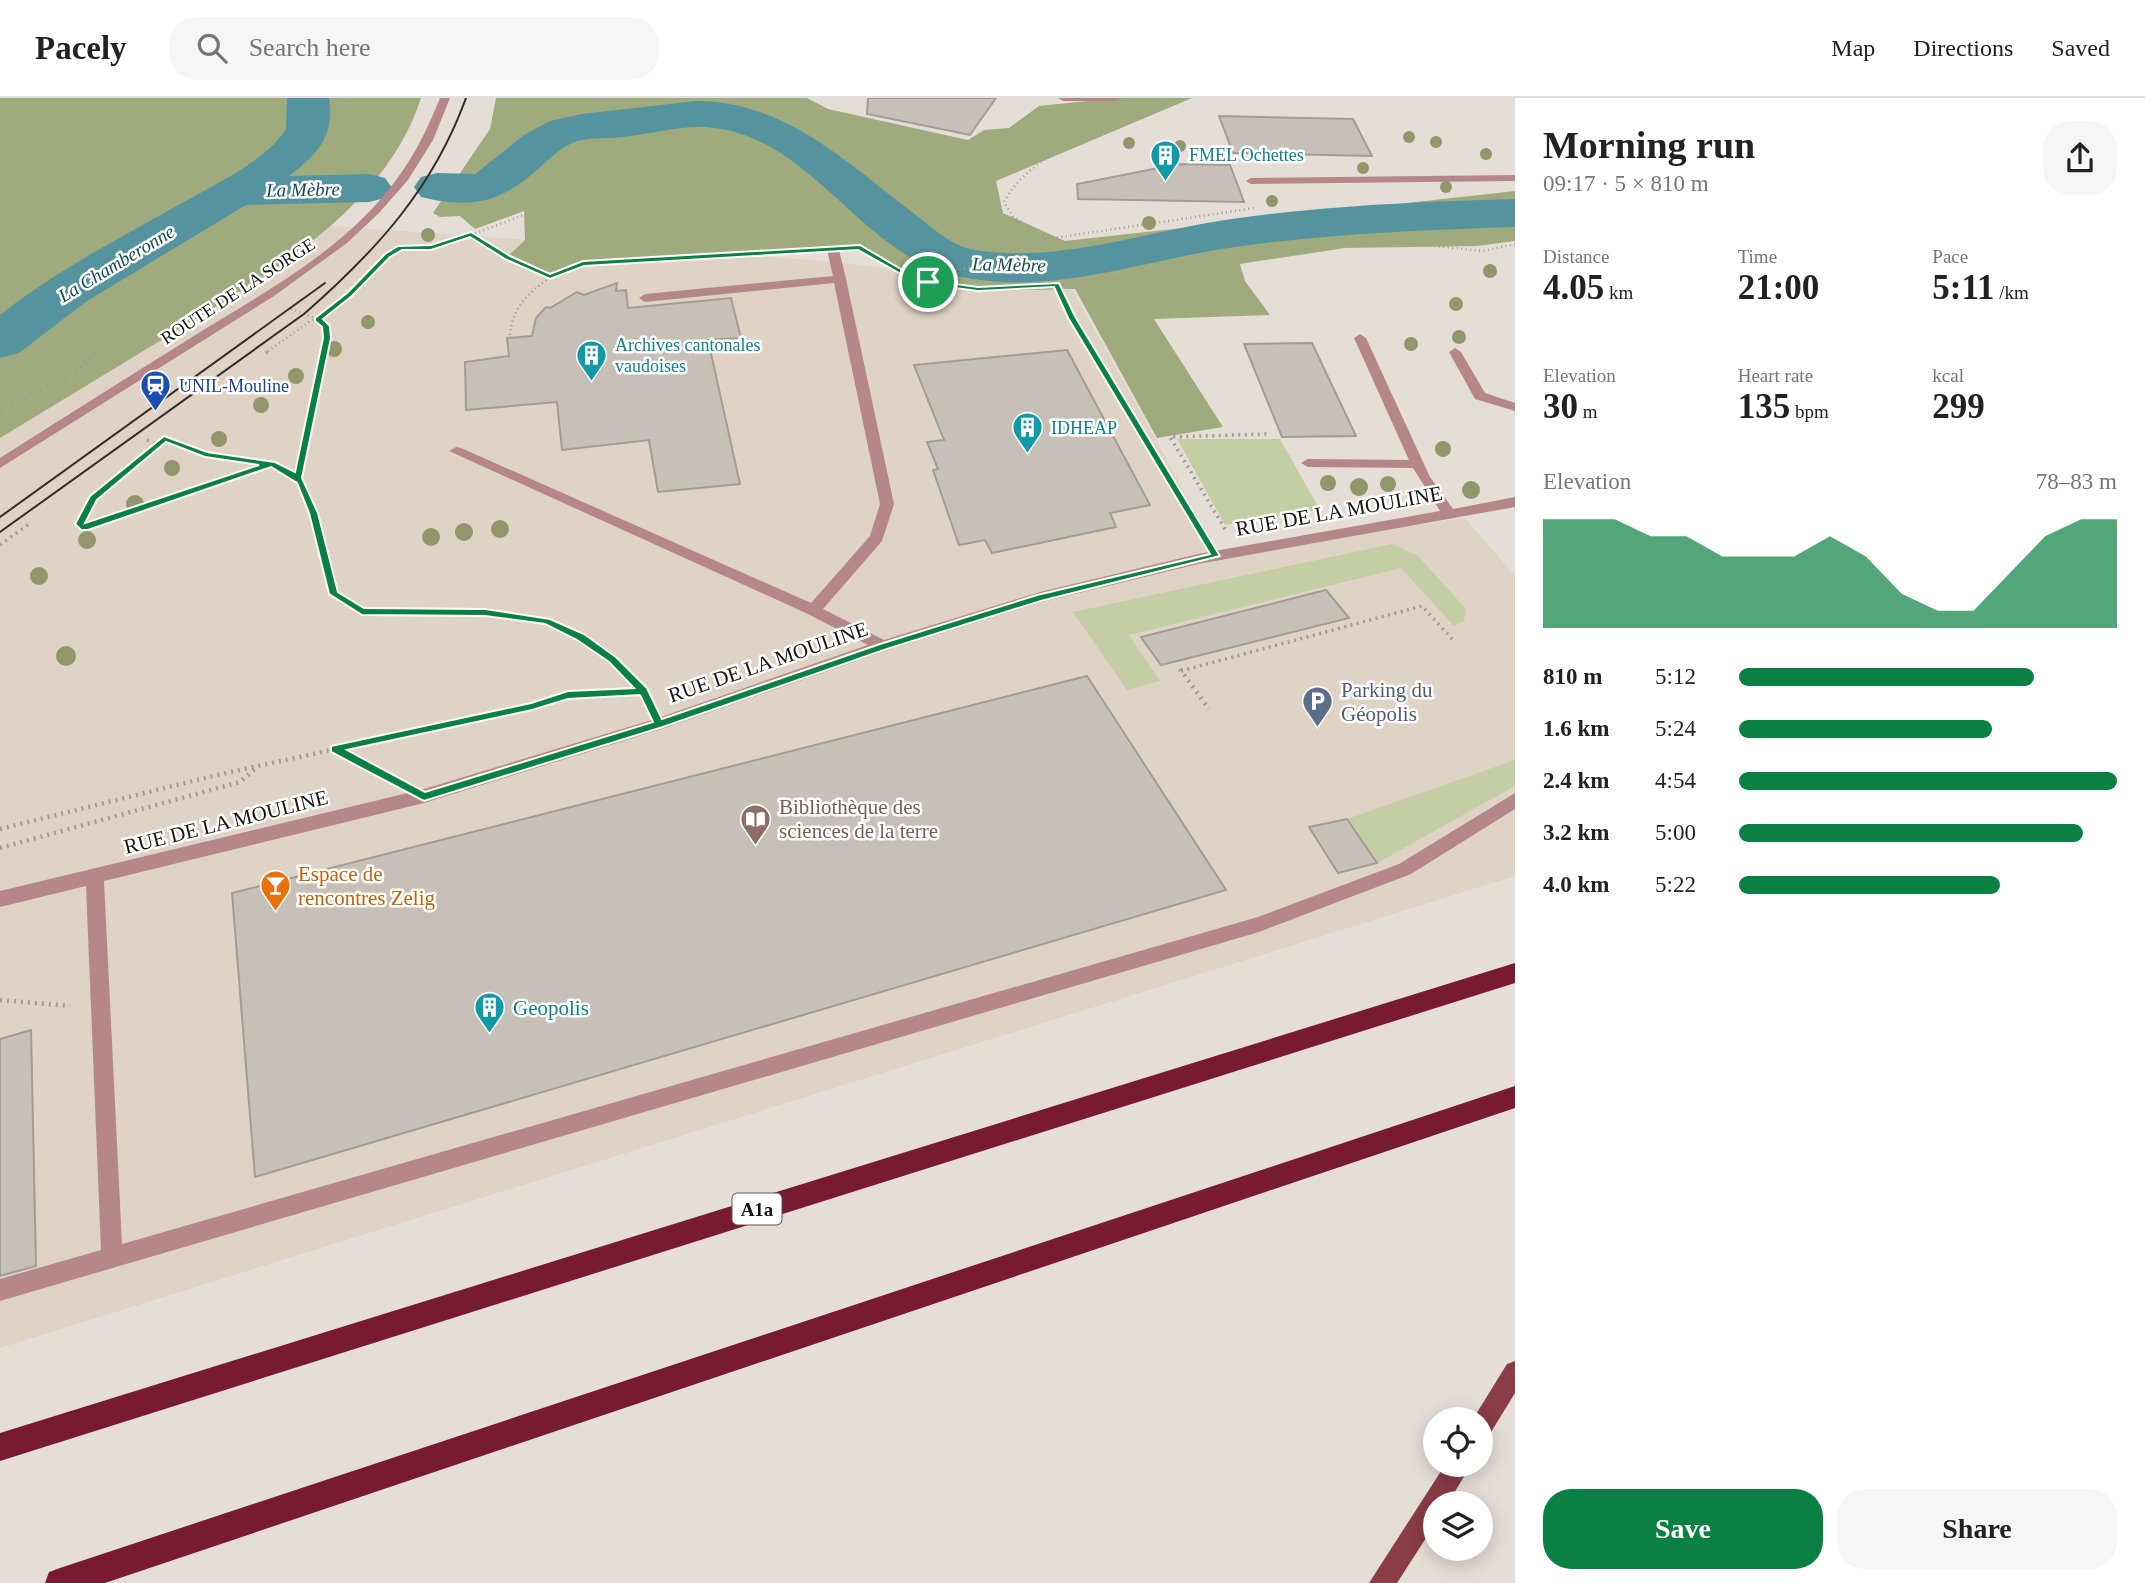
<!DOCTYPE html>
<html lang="en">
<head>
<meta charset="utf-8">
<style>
  body { margin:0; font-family:Georgia,serif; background:#f6f6f6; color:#222; height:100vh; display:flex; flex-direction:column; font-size:26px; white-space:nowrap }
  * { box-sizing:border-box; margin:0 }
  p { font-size:23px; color:#767676 }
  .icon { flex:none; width:38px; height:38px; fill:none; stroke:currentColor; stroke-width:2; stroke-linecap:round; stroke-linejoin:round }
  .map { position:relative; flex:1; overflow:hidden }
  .sheet { display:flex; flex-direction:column; background:#fff; width:630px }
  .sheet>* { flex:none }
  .buttons { position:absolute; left:1423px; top:1309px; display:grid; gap:14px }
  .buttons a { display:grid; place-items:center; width:70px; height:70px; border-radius:50%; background:#fff; box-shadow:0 4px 18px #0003; font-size:35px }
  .pin { position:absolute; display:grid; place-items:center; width:60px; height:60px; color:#fff; margin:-30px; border:4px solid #fff; border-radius:50%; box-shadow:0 2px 7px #0007 }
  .round { display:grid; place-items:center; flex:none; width:74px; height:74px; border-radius:28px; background:#f6f6f6 }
  .head { display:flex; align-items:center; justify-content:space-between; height:119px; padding:0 28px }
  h1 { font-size:38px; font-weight:700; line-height:52px }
  .stats { display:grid; grid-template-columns:repeat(3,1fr); gap:10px; height:119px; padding:7px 28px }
  .stats div { display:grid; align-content:center }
  .stats b { font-size:35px; font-weight:700 }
  .stats small { font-size:19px; font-weight:400 }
  .stats p { font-size:19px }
  .chart { height:196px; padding:14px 28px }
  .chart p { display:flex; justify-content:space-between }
  .chart svg { width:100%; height:126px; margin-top:7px; fill:#0b8043; opacity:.7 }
  .cta { display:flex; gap:14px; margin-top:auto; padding:14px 28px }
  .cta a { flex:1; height:80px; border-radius:28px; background:#0b8043; color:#fff; font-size:28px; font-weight:700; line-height:80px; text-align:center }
  .cta a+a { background:#f6f6f6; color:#222 }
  ul { padding:0 28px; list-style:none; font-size:23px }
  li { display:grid; grid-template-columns:112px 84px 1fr; align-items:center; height:52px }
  li i { height:18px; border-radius:9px; background:#0b8043 }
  header { display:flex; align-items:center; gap:42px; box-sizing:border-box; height:98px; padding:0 35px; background:#fff; border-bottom:2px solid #e0e0e0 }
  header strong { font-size:33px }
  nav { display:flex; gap:38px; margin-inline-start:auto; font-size:24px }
  .search { width:490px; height:63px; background:#f6f6f6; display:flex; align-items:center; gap:18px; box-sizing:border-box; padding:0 24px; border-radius:28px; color:#767676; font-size:26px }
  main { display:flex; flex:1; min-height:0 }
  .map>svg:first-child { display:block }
  .built { fill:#ded3c5 }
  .green { fill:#c3cea5 }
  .forest { fill:#a0ab7d }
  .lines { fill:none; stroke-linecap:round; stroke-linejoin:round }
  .river { fill:#55949e; fill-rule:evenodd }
  .building { fill:#c6c0b8; stroke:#a29c95; stroke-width:2 }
  .path-far2 { stroke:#a09b95; stroke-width:2.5; stroke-dasharray:1 3.5; stroke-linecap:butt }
  .path-far1 { stroke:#a09b95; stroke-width:3.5; stroke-dasharray:2 4.5; stroke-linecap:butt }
  .path { stroke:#a09b95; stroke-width:4.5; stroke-dasharray:2 5; stroke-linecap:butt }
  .minor { fill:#b5878b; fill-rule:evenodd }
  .major { fill:#8a3c47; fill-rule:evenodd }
  .highway { fill:#781b30; fill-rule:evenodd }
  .tram { stroke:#312d2b; stroke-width:2 }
  .tree { fill:#92966b }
  .route { fill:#0b8043; stroke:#fff; stroke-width:2; fill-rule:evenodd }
  .labels { text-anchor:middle; stroke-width:5; stroke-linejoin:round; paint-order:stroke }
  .far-culture-label { font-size:18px; fill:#0d838f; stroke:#fff; text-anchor:start }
  .far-street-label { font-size:18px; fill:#161311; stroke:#fff }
  .far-transit-label { font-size:18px; fill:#164399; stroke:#fff; text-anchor:start }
  .far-water-label { font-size:19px; font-style:italic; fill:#124b52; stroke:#fff }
  .shield { fill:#fff; stroke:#5c5a58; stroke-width:2 }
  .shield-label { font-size:19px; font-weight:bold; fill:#161311 }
  .street-label { font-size:21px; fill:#161311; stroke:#fff }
  .service-label { font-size:21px; fill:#4e5e75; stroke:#fff; text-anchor:start }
  .education-label { font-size:21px; fill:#785e54; stroke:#fff; text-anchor:start }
  .food-label { font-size:21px; fill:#c56008; stroke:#fff; text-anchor:start }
  .culture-label { font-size:21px; fill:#0d838f; stroke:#fff; text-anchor:start }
</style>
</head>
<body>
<header>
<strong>Pacely</strong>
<div class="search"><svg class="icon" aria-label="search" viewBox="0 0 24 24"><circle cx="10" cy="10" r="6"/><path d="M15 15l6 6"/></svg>Search here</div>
<nav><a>Map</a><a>Directions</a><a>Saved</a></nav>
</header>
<main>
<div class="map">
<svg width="1515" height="1485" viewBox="0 0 1515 1485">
  <rect width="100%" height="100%" fill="#e5ded7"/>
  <polygon class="built" points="0,0 421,0 411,29 389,66 360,101 330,128 825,163 1073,193 1219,456 1465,420 1515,478 1515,778 0,1250"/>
  <g class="green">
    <polygon points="1177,341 1280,341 1320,412 1225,427"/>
    <polygon points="1392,446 1418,458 1466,511 1464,523 1454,528 1401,470 1129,537 1160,583 1127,592 1073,514"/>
    <polygon points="1515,662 1515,688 1377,765 1347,721"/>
  </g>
  <g class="forest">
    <path d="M0,0H421C383,115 265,178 168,238C112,272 56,306 0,340Z"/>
    <polygon points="496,0 807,0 828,11 968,42 984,32 1009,30 1039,8 1117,0 1192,0 996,83 1003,115 1065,143 1515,93 1515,143 1477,148 1345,150 1240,166 1245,183 1270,217 1154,221 1223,329 1157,340 1075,191 979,193 915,184 858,150 583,166 550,179 507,159 525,142 524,113 475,131 460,118 440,119 433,115 490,31"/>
  </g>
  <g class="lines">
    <g class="river">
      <path d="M287,0H329C335,38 318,56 289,78L369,76L385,80L392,90L385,100L369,104L246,107L87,203L19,255L0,260V217C53,175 114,143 173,110C206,91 266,64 286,31Z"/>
      <path d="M696,3C785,3 846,64 912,114C929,127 949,146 970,151C1057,167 1146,133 1232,121C1314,109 1397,105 1480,102L1515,101V129C1421,132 1328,136 1235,149C1143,162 1051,199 957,178C859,157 810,34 704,29C677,28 650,36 623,39C608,41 591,39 577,43C562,48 550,61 539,70C501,105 471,111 421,99L414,89L421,79L437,75L475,76L524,37L550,23L582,16Z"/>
    </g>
  </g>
  <g class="building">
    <polygon points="868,0 996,0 970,37 867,16"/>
    <polygon points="1219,18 1353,21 1372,58 1233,55"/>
    <polygon points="1179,66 1230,67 1244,104 1078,101 1077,86"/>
    <polygon points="617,185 616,193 626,192 628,210 731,200 741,240 708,242 740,386 658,394 649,342 562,352 557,304 466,312 465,264 509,258 507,240 532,238 536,220 546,209 550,210 577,194 584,197"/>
    <polygon points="1312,245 1356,338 1282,339 1244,246"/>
    <polygon points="1067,252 1150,407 1110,415 1116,429 992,455 985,442 959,447 933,372 938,371 927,344 944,342 914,267"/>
    <polygon points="1326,492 1349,520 1161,567 1141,539"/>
    <polygon points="1087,578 1226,792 255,1079 232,795"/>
    <polygon points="1347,721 1377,765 1338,775 1309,729"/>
    <polygon points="31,932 36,1168 0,1178 0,941"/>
  </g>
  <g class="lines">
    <g class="path-far2">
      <polyline points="1134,19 1182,0"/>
      <polyline points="317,69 375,74"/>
      <path d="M471,137C555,106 666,53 756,86C781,95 803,114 825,128"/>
      <polyline points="1048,141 1255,110"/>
      <polyline points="862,151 917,183 978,191 1073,186 1335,145 1397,144 1483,153 1515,146"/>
      <polyline points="293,153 273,130 300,104 306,79 337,47 345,32 349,5 346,0"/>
      <path d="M930,183L1048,141L1013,119L1004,104C1026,63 1075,44 1116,26"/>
      <polyline points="1057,186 1072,220 1092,253"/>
      <polyline points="291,211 318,221 326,228 324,253"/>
      <path d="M510,237C512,209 529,195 550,179"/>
      <polyline points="96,253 155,212 184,174 223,153 237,137 256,129 273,130"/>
      <polyline points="268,253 309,224 328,215 395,153 401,150 431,149 471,137 507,159 550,179 583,166 806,153"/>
    </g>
    <g class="path-far1">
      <polyline points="1091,252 1201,433"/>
      <polyline points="266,255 271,252"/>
      <polyline points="0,312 76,274 98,252"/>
      <polyline points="147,342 156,346 94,401 79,426 85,430 271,366 301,383 313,415 334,496 362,514 485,515 547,523 581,539 623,573"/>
      <polyline points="156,346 165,341 205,356 265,366"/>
      <polyline points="298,379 325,252"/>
      <polyline points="1225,431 1170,339 1268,336"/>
      <polyline points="0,447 29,426"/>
      <polyline points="1181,573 1422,508 1453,542"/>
    </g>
    <g class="path">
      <polyline points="622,571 643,593 647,601"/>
      <polyline points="1180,571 1209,611"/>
      <polyline points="335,651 386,678"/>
      <polyline points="0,731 217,677 532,608 568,597 643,593"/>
      <polyline points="0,750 240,684 257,669"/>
      <polyline points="0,902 70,908"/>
    </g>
    <g class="minor">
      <path d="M440,0H450L433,42L408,82L379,115L347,145L274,198L0,370V360C63,320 126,280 189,241C263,195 351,149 401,75C418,51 429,27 440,0Z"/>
      <polygon points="1058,0 1122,0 1117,3 1063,3"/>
      <polygon points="1515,77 1515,83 1251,86 1246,83 1251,80"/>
      <polygon points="833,149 839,152 846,181 894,406 882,443 823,511 884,542 1040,494 1198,456 1440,413 1413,370 1308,369 1301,365 1308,361 1409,362 1354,240 1360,236 1366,240 1430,379 1453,411 1515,399 1515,409 1198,466 1042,504 888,552 665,630 424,705 104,783 122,1146 1258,819 1399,766 1515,695 1515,711 1411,776 1259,834 0,1203 0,1181 101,1152 86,788 0,809 0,793 424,691 655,621 868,547 808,516 449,353 456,349 461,350 811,505 870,438 880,406 834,185 645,204 639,200 645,196 833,178 827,152"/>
      <polygon points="1455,250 1461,254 1485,295 1515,305 1515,313 1475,301 1449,254"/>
    </g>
    <g class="major">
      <polygon points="1515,1263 1515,1295 1488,1339 1480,1343 1480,1321 1473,1321 1507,1266"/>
      <polygon points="1445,1367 1471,1367 1448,1405 1435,1405 1435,1426 1397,1485 1369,1485"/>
    </g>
    <g class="highway">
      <polygon points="1515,865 1515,885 0,1363 0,1335"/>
      <polygon points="1515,988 1515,1010 105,1485 45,1485 49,1474 60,1470"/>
    </g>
    <g class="tram">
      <polyline points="0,419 325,185"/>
      <path d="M0,434L304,216C376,153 433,91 466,0"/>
    </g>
  </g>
  <g class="tree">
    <circle cx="1409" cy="39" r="6"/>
    <circle cx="1436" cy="44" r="6"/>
    <circle cx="1129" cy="45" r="6"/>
    <circle cx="1180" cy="48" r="6"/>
    <circle cx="1486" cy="56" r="6"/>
    <circle cx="1363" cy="70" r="6"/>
    <circle cx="1446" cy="89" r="6"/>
    <circle cx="1272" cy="103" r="6"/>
    <circle cx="1149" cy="125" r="7"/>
    <circle cx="428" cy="137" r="7"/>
    <circle cx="1490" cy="173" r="7"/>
    <circle cx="1456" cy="206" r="7"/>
    <circle cx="368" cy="224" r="7"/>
    <circle cx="1459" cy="239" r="7"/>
    <circle cx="1411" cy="246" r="7"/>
    <circle cx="334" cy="251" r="8"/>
    <circle cx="296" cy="278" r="8"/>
    <circle cx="261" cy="307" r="8"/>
    <circle cx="219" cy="341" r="8"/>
    <circle cx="1443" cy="351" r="8"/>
    <circle cx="172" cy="370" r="8"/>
    <circle cx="1328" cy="385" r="8"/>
    <circle cx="1388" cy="386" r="8"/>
    <circle cx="1359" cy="389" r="9"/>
    <circle cx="1471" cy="392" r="9"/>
    <circle cx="135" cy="406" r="9"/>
    <circle cx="500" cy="431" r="9"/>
    <circle cx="464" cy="434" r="9"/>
    <circle cx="431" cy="439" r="9"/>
    <circle cx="87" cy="442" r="9"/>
    <circle cx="39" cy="478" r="9"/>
    <circle cx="66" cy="558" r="10"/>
  </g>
  <path class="route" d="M471,134L510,158L550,176L583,163L860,147L918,181L978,189L1059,185L1076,220L1220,458L1041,503L887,551L663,629L424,703L420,701L331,654V648L531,605L568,593L634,590L609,564L577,542L545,526L485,518L362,517L329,496L309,415L297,385L271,369L88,432H81L75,426L90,398L164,338L207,354L275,364L295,374L323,240L322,229L315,223V220L347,195L385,156L398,148L431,147ZM470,139L505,161L550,181L584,168L858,152L917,185L978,193L1054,189L1068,220L1210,456L1037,497L880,546L662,621L647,590L616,559L584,536L550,521L485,511L364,510L338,494L318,415L302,380L331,240L330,228L323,221L352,198L390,159L402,152H431ZM166,344L205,359L259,367L85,425L97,402ZM640,597L653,624L425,694L347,652L532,612L568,601Z"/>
  <defs>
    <symbol id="building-pin" viewBox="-11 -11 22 30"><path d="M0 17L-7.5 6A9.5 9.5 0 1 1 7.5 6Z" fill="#0f9aa8" stroke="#fff"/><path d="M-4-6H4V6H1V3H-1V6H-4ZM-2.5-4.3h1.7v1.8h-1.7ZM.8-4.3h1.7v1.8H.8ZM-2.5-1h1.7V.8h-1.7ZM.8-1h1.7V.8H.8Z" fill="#fff"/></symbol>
    <symbol id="station-pin" viewBox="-11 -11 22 30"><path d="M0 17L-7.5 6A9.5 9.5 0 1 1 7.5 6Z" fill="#1a4fb4" stroke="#fff"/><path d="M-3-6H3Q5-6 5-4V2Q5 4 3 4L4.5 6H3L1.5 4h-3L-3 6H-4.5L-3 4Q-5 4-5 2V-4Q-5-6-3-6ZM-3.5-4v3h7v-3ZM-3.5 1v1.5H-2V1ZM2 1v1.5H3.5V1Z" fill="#fff"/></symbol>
    <symbol id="parking-pin" viewBox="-11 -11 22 30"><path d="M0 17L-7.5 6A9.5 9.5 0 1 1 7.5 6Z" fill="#5c6f8a" stroke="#fff"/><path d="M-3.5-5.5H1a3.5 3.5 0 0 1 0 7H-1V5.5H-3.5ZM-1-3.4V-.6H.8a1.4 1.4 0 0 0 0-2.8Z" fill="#fff"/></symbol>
    <symbol id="library-pin" viewBox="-11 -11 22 30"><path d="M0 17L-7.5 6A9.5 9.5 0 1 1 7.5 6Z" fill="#8d6e63" stroke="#fff"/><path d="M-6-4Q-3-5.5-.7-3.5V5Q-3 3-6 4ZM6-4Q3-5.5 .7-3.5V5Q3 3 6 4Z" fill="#fff"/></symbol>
    <symbol id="bar-pin" viewBox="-11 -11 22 30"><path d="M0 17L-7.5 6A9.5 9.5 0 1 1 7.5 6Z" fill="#e8710a" stroke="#fff"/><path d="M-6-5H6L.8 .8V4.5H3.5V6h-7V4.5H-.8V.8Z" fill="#fff"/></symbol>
  </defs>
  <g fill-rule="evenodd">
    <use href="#building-pin" x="1148" y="40" width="35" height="47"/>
    <use href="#building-pin" x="574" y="240" width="35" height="47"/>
    <use href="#station-pin" x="138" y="270" width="35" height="47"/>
    <use href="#building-pin" x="1010" y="312" width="35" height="47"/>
    <use href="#parking-pin" x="1300" y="586" width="35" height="47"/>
    <use href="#library-pin" x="738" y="704" width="35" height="47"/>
    <use href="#bar-pin" x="258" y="770" width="35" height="47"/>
    <use href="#building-pin" x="472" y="892" width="35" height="47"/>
  </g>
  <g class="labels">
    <g class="far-culture-label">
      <text x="1189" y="63">FMEL Ochettes</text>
      <text x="615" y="253">Archives cantonales<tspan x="615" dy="21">vaudoises</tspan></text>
      <text x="1051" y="336">IDHEAP</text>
    </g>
    <g class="far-street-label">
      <text transform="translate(238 193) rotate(-33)" y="6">ROUTE DE LA SORGE</text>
    </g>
    <g class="far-transit-label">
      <text x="179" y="294">UNIL-Mouline</text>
    </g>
    <g class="far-water-label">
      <text transform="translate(303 91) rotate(-1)" y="7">La Mèbre</text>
      <text transform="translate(116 165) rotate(-31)" y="7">La Chamberonne</text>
      <text transform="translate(1009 166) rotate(1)" y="7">La Mèbre</text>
    </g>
    <rect class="shield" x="732.5" y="1095.5" width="49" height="31" rx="5"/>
    <g class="shield-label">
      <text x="757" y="1118">A1a</text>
    </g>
    <g class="street-label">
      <text transform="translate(1339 413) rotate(-10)" y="7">RUE DE LA MOULINE</text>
      <text transform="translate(768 564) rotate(-19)" y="7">RUE DE LA MOULINE</text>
      <text transform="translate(226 724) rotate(-14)" y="7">RUE DE LA MOULINE</text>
    </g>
    <g class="service-label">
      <text x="1341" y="599">Parking du<tspan x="1341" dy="24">Géopolis</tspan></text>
    </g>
    <g class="education-label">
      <text x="779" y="716">Bibliothèque des<tspan x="779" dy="24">sciences de la terre</tspan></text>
    </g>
    <g class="food-label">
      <text x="298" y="783">Espace de<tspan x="298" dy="24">rencontres Zelig</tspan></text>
    </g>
    <g class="culture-label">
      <text x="513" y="917">Geopolis</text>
    </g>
  </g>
</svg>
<div class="buttons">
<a><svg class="icon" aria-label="locate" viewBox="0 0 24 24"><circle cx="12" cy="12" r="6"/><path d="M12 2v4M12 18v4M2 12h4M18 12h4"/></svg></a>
<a><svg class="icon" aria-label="layers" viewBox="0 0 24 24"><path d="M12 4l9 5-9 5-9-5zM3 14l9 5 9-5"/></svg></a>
</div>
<div class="pin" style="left:928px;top:184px;background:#1e9e55"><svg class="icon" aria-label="arrive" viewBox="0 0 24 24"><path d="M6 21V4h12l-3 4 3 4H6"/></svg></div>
</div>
<section class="sheet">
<div class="head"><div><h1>Morning run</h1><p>09:17 · 5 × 810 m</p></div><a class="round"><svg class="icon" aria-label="share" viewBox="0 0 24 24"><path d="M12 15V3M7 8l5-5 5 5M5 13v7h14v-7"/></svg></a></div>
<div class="stats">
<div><p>Distance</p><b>4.05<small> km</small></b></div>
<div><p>Time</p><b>21:00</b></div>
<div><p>Pace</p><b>5:11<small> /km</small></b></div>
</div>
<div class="stats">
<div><p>Elevation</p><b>30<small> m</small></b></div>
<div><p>Heart rate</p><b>135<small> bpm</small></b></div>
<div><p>kcal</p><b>299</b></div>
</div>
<div class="chart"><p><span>Elevation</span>78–83 m</p>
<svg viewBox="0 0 160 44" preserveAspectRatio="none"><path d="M0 44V6L10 6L20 6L30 12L40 12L50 19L60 19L70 19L80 12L90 19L100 32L110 38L120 38L130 25L140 12L150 6L160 6V44z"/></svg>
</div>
<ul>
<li><b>810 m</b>5:12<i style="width:78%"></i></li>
<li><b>1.6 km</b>5:24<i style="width:67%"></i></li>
<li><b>2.4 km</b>4:54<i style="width:100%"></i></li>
<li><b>3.2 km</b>5:00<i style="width:91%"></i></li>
<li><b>4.0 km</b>5:22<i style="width:69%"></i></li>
</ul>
<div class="cta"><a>Save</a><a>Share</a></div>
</section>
</main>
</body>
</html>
